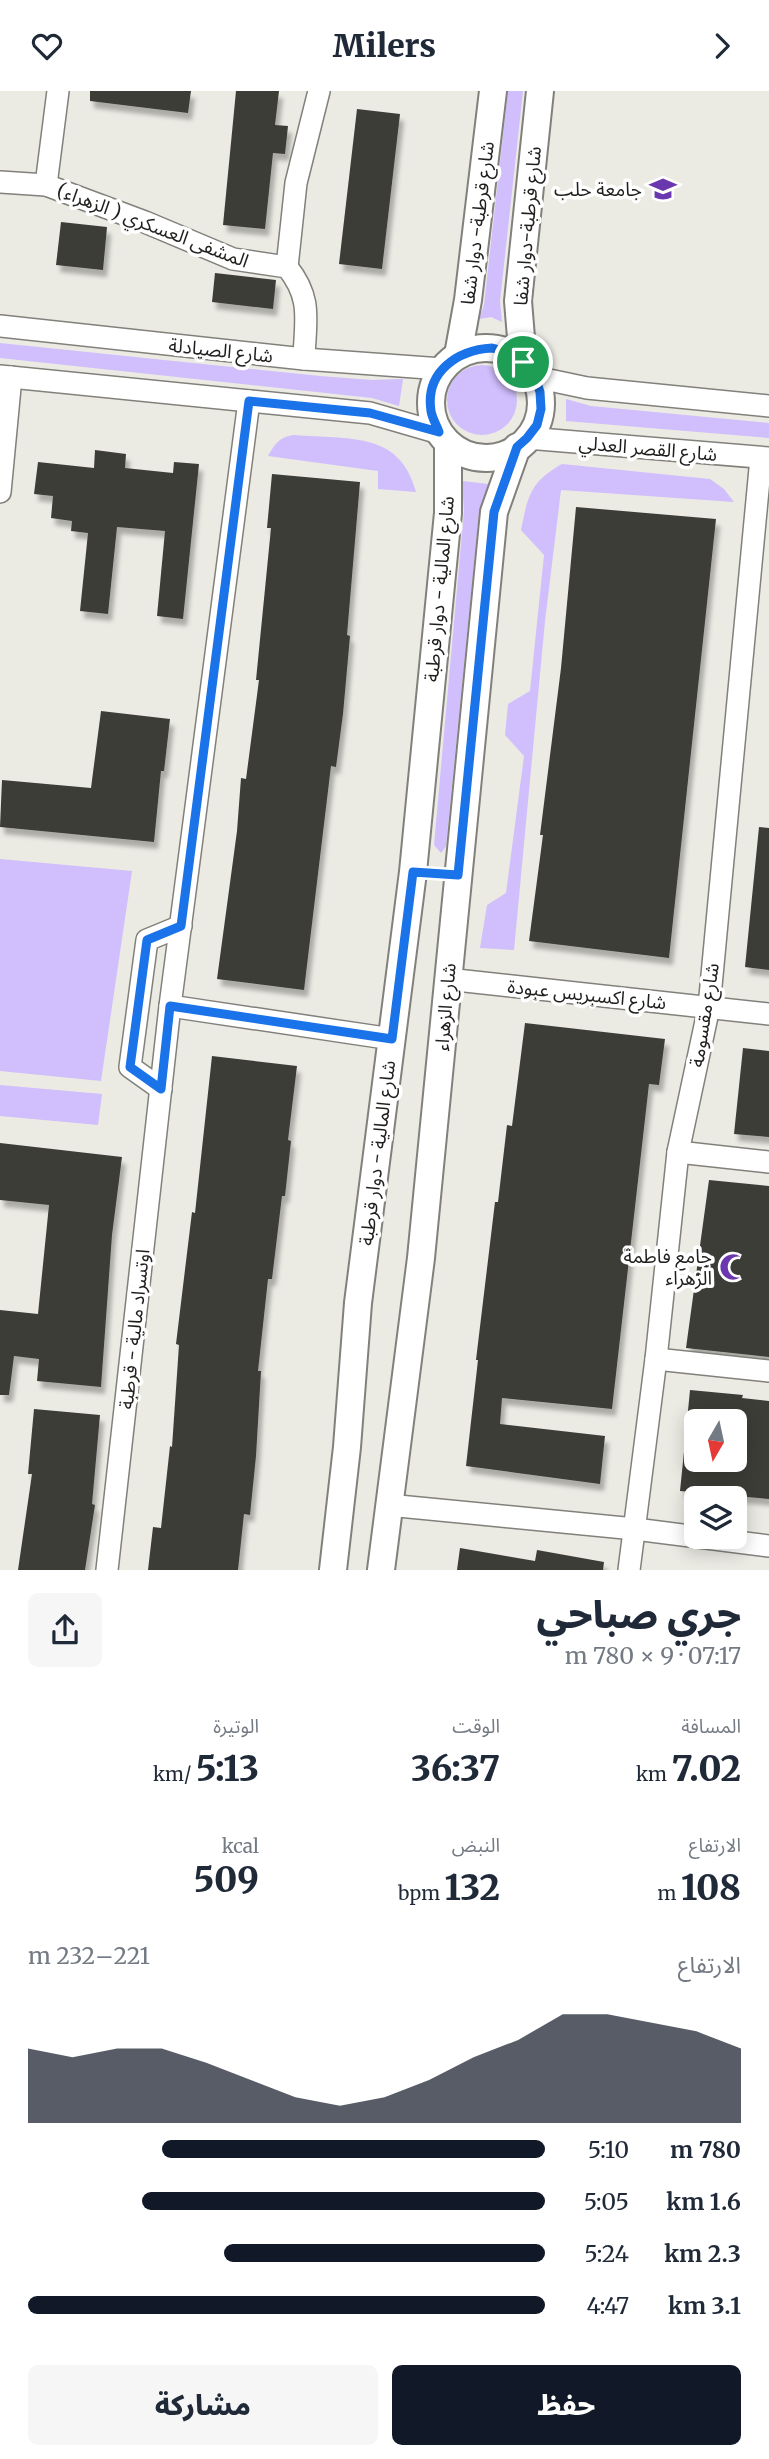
<!DOCTYPE html>
<html lang="ar">
<head>
<meta charset="utf-8">
<style>
  body { margin:0; font-family:Merriweather,"Noto Sans Arabic",serif; background:#f6f6f7; color:#1f2937; direction:rtl; height:100vh; display:flex; flex-direction:column; font-size:26px; white-space:nowrap }
  * { box-sizing:border-box; margin:0 }
  p { font-size:23px; color:#747a83 }
  .icon { flex:none; width:38px; height:38px; fill:none; stroke:currentColor; stroke-width:2; stroke-linecap:round; stroke-linejoin:round }
  .map { position:relative; height:1479px; overflow:hidden; direction:ltr }
  .side { display:flex; flex-direction:column; background:#fff; flex:1 }
  .side>* { flex:none }
  .needle { width:46px; rotate:189deg }
  .buttons { position:absolute; left:684px; top:1318px; display:grid; gap:14px }
  .buttons a { display:grid; place-items:center; width:63px; height:63px; border-radius:10px; background:#fff; box-shadow:0 4px 18px #0003; font-size:35px }
  .pin { position:absolute; display:grid; place-items:center; width:60px; height:60px; color:#fff; margin:-30px; border:4px solid #fff; border-radius:50%; box-shadow:0 2px 7px #0007 }
  .round { display:grid; place-items:center; flex:none; width:74px; height:74px; border-radius:10px; background:#f6f6f7 }
  .overview { display:flex; align-items:center; justify-content:space-between; height:119px; padding:0 28px }
  h1 { font-size:38px; font-weight:800; line-height:52px }
  .stats { display:grid; grid-template-columns:repeat(3,1fr); gap:10px; height:119px; padding:7px 28px }
  .stats div { display:grid; align-content:center }
  .stats b { font-size:35px; font-weight:800 }
  .stats small { font-size:19px; font-weight:400 }
  .stats p { font-size:19px }
  .chart { height:196px; padding:14px 28px }
  .chart p { display:flex; justify-content:space-between }
  .chart svg { width:100%; height:126px; margin-top:7px; fill:#111827; opacity:.7 }
  .action { display:flex; gap:14px; margin-top:auto; padding:14px 28px }
  .action a { flex:1; height:80px; border-radius:10px; background:#111827; color:#fff; font-size:28px; font-weight:800; line-height:80px; text-align:center }
  .action a+a { background:#f6f6f7; color:#1f2937 }
  ul { padding:0 28px; list-style:none; font-size:23px }
  li { display:grid; grid-template-columns:112px 84px 1fr; align-items:center; height:52px }
  li i { height:18px; border-radius:9px; background:#111827 }
  header { display:flex; justify-content:space-between; align-items:center; height:91px; padding:0 28px; background:#fff; font-size:32px; font-weight:800 }
  .map>svg:first-child { display:block }
  .green { fill:#d1befd }
  .building { fill:#3e3d38; filter:url(#shadow) }
  .lines { fill:none; stroke-linecap:round; stroke-linejoin:round }
  .minor-casing { stroke:#82807b; stroke-width:24 }
  .major-casing { stroke:#82807b; stroke-width:30 }
  .minor { stroke:#fff; stroke-width:21 }
  .major { stroke:#fff; stroke-width:26 }
  .route-casing { stroke:#fff; stroke-width:14 }
  .route { stroke:#1a73e8; stroke-width:9 }
  .labels { text-anchor:middle; stroke-width:7; stroke-linejoin:round; paint-order:stroke }
  .poi-label { font-size:19px; fill:#1f1e1c; stroke:#fff; text-anchor:end }
  .street-label { font-size:19px; fill:#1f1e1c; stroke:#fff }
</style>
</head>
<body>
<header><svg class="icon" aria-label="forward" viewBox="0 0 24 24"><path d="M9 5l7 7-7 7"/></svg>Milers<svg class="icon" aria-label="heart" viewBox="0 0 24 24"><path d="M12 20l-8-8c-3-5 5-10 8-4 3-6 11-1 8 4z"/></svg></header>
<div class="map">
<svg width="769" height="1479" viewBox="0 0 769 1479">
  <defs>
    <filter id="shadow"><feDropShadow dx="4" dy="7" stdDeviation="2" flood-color="#0004"/></filter>
  </defs>
  <rect width="100%" height="100%" fill="#ebeae3"/>
  <g class="green">
    <polygon points="508,0 523,0 500,210 502,231 491,226 479,228 484,214"/>
    <polygon points="0,252 320,285 372,289 403,288 399,315 372,307 0,267"/>
    <circle cx="482" cy="309" r="35"/>
    <polygon points="566,308 591,315 769,332 769,347 566,330"/>
    <path d="M295,344C347,349 400,339 416,401L378,398V380L268,365C275,353 280,345 295,344Z"/>
    <path d="M562,373L710,388L724,398L734,411L561,399L545,530L514,859L480,857L487,814L506,802L524,665L505,644L508,613L530,600L544,464L521,439C528,405 530,391 562,373Z"/>
    <polygon points="462,390 489,393 479,422 446,755 441,762 434,754 464,420"/>
    <polygon points="0,768 132,780 101,990 0,980"/>
    <polygon points="0,994 102,1003 98,1034 0,1025"/>
  </g>
  <g class="building">
    <polygon points="90,0 191,0 188,22 90,10"/>
    <polygon points="236,0 279,0 275,34 288,35 285,63 273,62 265,138 223,134"/>
    <polygon points="357,18 400,23 382,178 339,173"/>
    <polygon points="61,131 107,136 103,179 56,174"/>
    <polygon points="215,182 276,189 273,218 212,211"/>
    <polygon points="95,359 126,363 125,377 173,382 174,371 199,373 183,528 157,525 165,440 117,436 108,523 80,520 88,442 71,440 72,430 51,427 53,405 34,403 38,371 94,377"/>
    <polygon points="272,383 360,391 347,544 350,545 343,623 336,676 331,675 304,899 217,888 237,740 241,687 246,688 259,589 256,589 271,437 267,437"/>
    <polygon points="576,416 716,428 669,867 529,850 543,744 540,744 561,577"/>
    <polygon points="101,620 170,628 164,680 161,680 154,751 0,736 2,689 91,697"/>
    <polygon points="759,736 769,737 769,879 745,876"/>
    <polygon points="525,932 665,948 659,994 649,993 612,1318 502,1307 500,1333 605,1345 600,1393 466,1375 478,1269 476,1269 495,1111 498,1111 507,1034 512,1035"/>
    <polygon points="743,957 769,960 769,1046 734,1043"/>
    <polygon points="212,965 297,975 288,1049 291,1050 285,1105 282,1105 272,1188 268,1188 258,1280 261,1280 256,1365 250,1424 244,1423 238,1479 148,1479 153,1436 161,1437 170,1355 172,1356 179,1254 176,1253 192,1121 195,1122"/>
    <polygon points="0,1052 122,1066 112,1144 101,1296 37,1290 39,1268 14,1265 9,1304 0,1304 0,1219 38,1223 49,1114 0,1109"/>
    <polygon points="709,1089 769,1095 769,1266 686,1257"/>
    <polygon points="690,1299 743,1304 742,1307 769,1310 769,1408 680,1400 686,1341 696,1341 696,1368 735,1368 735,1330 687,1330"/>
    <polygon points="34,1318 100,1324 92,1413 95,1414 85,1479 18,1479 32,1383 28,1383"/>
    <polygon points="460,1457 535,1470 537,1459 604,1471 603,1479 457,1479"/>
  </g>
  <g class="lines">
    <defs>
      <g id="minor">
        <path d="M0,91L46,94L145,131L233,168L287,176C313,208 305,230 304,268"/>
        <polyline points="46,94 58,0"/>
        <polyline points="287,176 296,92 319,0"/>
        <polyline points="0,235 304,268 442,278"/>
        <polyline points="0,285 370,322 439,342"/>
        <polyline points="535,286 587,297 769,315"/>
        <polyline points="527,347 769,367"/>
        <polyline points="0,401 11,286"/>
        <polyline points="447,888 769,923"/>
        <polyline points="170,915 392,948"/>
        <polyline points="161,998 130,976 147,849 181,835"/>
        <polyline points="678,1061 769,1071"/>
        <polyline points="656,1268 769,1280"/>
        <polyline points="388,1414 635,1438 769,1455"/>
        <polyline points="107,1479 170,915 249,310"/>
        <polyline points="629,1479 656,1268 678,1061 709,916 761,367"/>
      </g>
      <g id="major">
        <circle cx="486" cy="312" r="55"/>
        <polyline points="458,264 468,209 493,0"/>
        <polyline points="523,271 518,210 540,0"/>
        <polyline points="333,1479 347,1356 358,1212 413,781 448,422 448,352"/>
        <polyline points="381,1479 421,1167 494,421 517,356"/>
      </g>
    </defs>
    <use href="#minor" class="minor-casing"/>
    <use href="#major" class="major-casing"/>
    <use href="#minor" class="minor"/>
    <use href="#major" class="major"/>
  </g>
  <g class="lines">
    <defs>
      <path id="route" d="M492,257L508,261L523,271L535,286L540,301L541,318L537,334L527,347L517,356L494,421L458,784L413,781L392,948L170,915L161,998L130,976L147,849L181,835L249,310L370,322L439,341C437,335 432,327 431,320C425,281 457,259 492,257Z"/>
    </defs>
    <use href="#route" class="route-casing"/>
    <use href="#route" class="route"/>
  </g>
  <defs>
    <symbol id="university-bare" viewBox="-9 -9 18 18"><path d="M0-5L7-2L0 1L-7-2ZM-4 1L0 2.5L4 1V4Q0 6-4 4Z" fill="#6a37ae" stroke="#fff" stroke-width="2.5" paint-order="stroke"/></symbol>
    <symbol id="mosque-bare" viewBox="-9 -9 18 18"><path d="M3.5-4.9A6 6 0 1 0 3.5 4.9A5 5 0 1 1 3.5-4.9Z" fill="#6a37ae" stroke="#fff" stroke-width="2.5" paint-order="stroke"/></symbol>
  </defs>
  <g fill-rule="evenodd">
    <use href="#university-bare" x="644" y="79" width="38" height="38"/>
    <use href="#mosque-bare" x="714" y="1157" width="38" height="38"/>
  </g>
  <g class="labels">
    <g class="poi-label">
      <text x="642" y="105">جامعة حلب</text>
      <text x="712" y="1172">جامع فاطمة<tspan x="712" dy="22">الزهراء</tspan></text>
    </g>
    <g class="street-label">
      <text transform="translate(477 132) rotate(-83)" y="7">شارع قرطبة- دوار شفا</text>
      <text transform="translate(153 134) rotate(21)" y="7">المشفى العسكري ( الزهراء)</text>
      <text transform="translate(527 135) rotate(-85)" y="7">شارع قرطبة-دوار شفا</text>
      <text transform="translate(221 259) rotate(6)" y="7">شارع الصيادلة</text>
      <text transform="translate(648 357) rotate(5)" y="7">شارع القصر العدلي</text>
      <text transform="translate(439 498) rotate(-85)" y="7">شارع المالية - دوار قرطبة</text>
      <text transform="translate(587 903) rotate(6)" y="7">شارع اكسبريس عبودة</text>
      <text transform="translate(445 916) rotate(-85)" y="7">شارع الزهراء</text>
      <text transform="translate(704 924) rotate(-81)" y="7">شارع مقسومة</text>
      <text transform="translate(377 1062) rotate(-83)" y="7">شارع المالية - دوار قرطبة</text>
      <text transform="translate(134 1238) rotate(-84)" y="7">اوتسراد مالية - قرطبة</text>
    </g>
  </g>
</svg>
<div class="buttons">
<a><svg class="needle" viewBox="-14 -14 28 28"><path d="M0-13l5 13h-10z" fill="#e53935"/><path d="M0 13l5-13h-10z" fill="#747a83"/></svg></a>
<a><svg class="icon" aria-label="layers" viewBox="0 0 24 24"><path d="M12 4l9 5-9 5-9-5zM3 14l9 5 9-5"/></svg></a>
</div>
<div class="pin" style="left:523px;top:271px;background:#1e9e55"><svg class="icon" aria-label="arrive" viewBox="0 0 24 24"><path d="M6 21V4h12l-3 4 3 4H6"/></svg></div>
</div>
<section class="side">
<div class="overview"><div><h1>جري صباحي</h1><p>07:17 · 9 × 780 m</p></div><a class="round"><svg class="icon" aria-label="share" viewBox="0 0 24 24"><path d="M12 15V3M7 8l5-5 5 5M5 13v7h14v-7"/></svg></a></div>
<div class="stats">
<div><p>المسافة</p><b>7.02<small> km</small></b></div>
<div><p>الوقت</p><b>36:37</b></div>
<div><p>الوتيرة</p><b>5:13<small> /km</small></b></div>
</div>
<div class="stats">
<div><p>الارتفاع</p><b>108<small> m</small></b></div>
<div><p>النبض</p><b>132<small> bpm</small></b></div>
<div><p>kcal</p><b>509</b></div>
</div>
<div class="chart"><p><span>الارتفاع</span>221–232 m</p>
<svg viewBox="0 0 160 44" preserveAspectRatio="none"><path d="M0 44V18L10 21L20 18L30 18L40 23L50 29L60 35L70 38L80 35L90 29L100 21L110 15L120 6L130 6L140 9L150 12L160 18V44z"/></svg>
</div>
<ul>
<li><b>780 m</b>5:10<i style="width:74%"></i></li>
<li><b>1.6 km</b>5:05<i style="width:78%"></i></li>
<li><b>2.3 km</b>5:24<i style="width:62%"></i></li>
<li><b>3.1 km</b>4:47<i style="width:100%"></i></li>
</ul>
<div class="action"><a>حفظ</a><a>مشاركة</a></div>
</section>
</body>
</html>
